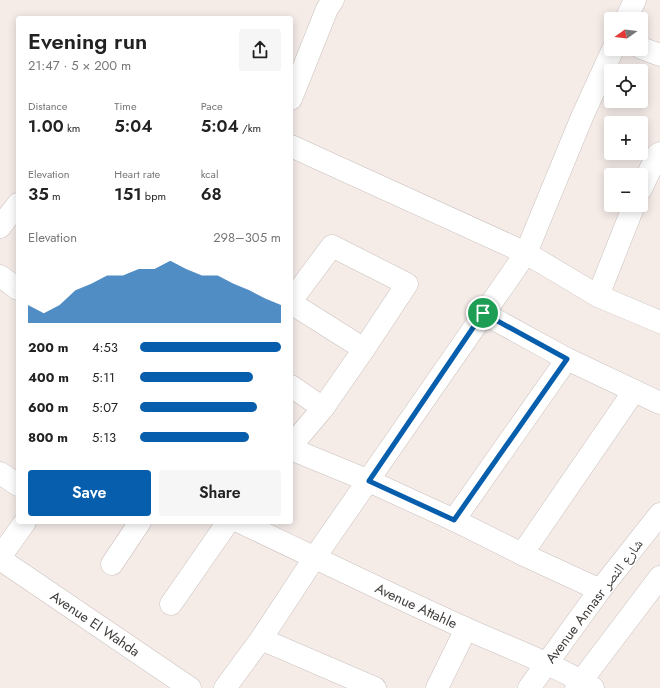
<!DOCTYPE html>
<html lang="en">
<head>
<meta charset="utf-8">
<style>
  body { margin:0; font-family:Jost,"Noto Naskh Arabic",sans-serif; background:#f6f6f6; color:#222; height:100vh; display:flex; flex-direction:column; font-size:15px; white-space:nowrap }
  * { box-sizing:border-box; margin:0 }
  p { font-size:13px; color:#767676 }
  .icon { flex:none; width:22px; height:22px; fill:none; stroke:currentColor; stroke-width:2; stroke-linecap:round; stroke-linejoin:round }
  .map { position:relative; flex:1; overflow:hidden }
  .side { position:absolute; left:16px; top:16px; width:277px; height:508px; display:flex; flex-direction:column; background:#fff; border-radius:4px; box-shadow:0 2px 10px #0003 }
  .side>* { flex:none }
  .needle { width:26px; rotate:255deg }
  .buttons { position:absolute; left:604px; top:12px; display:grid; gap:8px }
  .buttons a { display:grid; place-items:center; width:44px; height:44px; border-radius:4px; background:#fff; box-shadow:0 2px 10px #0003; font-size:20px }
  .pin { position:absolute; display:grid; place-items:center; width:34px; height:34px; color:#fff; margin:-17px; border:2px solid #fff; border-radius:50%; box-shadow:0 1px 4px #0007 }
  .round { display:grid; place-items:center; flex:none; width:42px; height:42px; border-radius:4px; background:#f6f6f6 }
  .headline { display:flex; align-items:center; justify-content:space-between; height:68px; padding:0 12px }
  h1 { font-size:22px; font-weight:600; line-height:30px }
  .figures { display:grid; grid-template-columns:repeat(3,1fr); gap:6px; height:68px; padding:4px 12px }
  .figures div { display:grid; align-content:center }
  .figures b { font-size:17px; font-weight:600 }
  .figures small { font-size:11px; font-weight:400 }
  .figures p { font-size:11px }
  .chart { height:112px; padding:8px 12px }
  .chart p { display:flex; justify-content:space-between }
  .chart svg { width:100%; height:72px; margin-top:4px; fill:#065eac; opacity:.7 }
  .action { display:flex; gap:8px; margin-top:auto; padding:8px 12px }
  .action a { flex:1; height:46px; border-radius:4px; background:#065eac; color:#fff; font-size:16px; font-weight:600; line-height:46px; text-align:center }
  .action a+a { background:#f6f6f6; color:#222 }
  ul { padding:0 12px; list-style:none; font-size:13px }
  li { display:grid; grid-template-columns:64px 48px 1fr; align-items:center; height:30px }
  li i { height:10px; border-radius:5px; background:#065eac }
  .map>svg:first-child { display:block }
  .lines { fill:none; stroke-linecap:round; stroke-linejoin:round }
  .minor-casing { stroke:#cac1be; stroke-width:23 }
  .tertiary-casing { stroke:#cac1be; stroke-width:23 }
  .minor { stroke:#fff; stroke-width:22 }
  .tertiary { stroke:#fff; stroke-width:22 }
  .route-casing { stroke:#fff; stroke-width:8 }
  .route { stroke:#065eac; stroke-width:5 }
  .labels { text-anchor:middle; stroke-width:3; stroke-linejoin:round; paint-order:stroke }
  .street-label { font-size:14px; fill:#3f3c3a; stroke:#fff }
</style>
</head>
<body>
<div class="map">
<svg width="660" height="688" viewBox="0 0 660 688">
  <rect width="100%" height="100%" fill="#f5ece8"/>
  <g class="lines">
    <defs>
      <g id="minor">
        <polyline points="626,19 635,0"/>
        <polyline points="641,48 660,55"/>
        <polyline points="291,146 526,253 598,296 660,322"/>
        <polyline points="641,189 657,155 660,153"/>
        <polyline points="0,227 18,204"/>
        <polyline points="0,276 18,289"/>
        <polyline points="598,296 634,205"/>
        <polyline points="291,301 332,246 407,284 364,349 323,408 291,446"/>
        <polyline points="291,303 364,349"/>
        <polyline points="483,313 567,359 660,403"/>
        <polyline points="291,386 323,408"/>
        <polyline points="291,449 369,481 454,520 522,554 600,590"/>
        <polyline points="0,473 18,485"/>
        <polyline points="454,520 567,359"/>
        <path id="s1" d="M240,522C316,558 391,595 467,629C509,648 554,664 593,688"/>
        <polyline points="522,554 634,391"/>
        <path id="s2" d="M0,559L190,688"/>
        <polyline points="112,564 140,522"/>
        <polyline points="171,604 228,522"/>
        <polyline points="261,639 375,688"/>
        <polyline points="225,688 261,639 315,557 526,253 582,117 613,49"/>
        <polyline points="437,688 466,629"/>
        <polyline points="529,688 600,590 660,514"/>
        <polyline points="576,688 660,577"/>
      </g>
      <g id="tertiary">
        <polyline points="291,99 327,9 333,0"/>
        <polyline points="0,557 25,522"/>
      </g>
    </defs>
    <use href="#minor" class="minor-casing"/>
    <use href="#tertiary" class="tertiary-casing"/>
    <use href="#minor" class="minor"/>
    <use href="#tertiary" class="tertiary"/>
  </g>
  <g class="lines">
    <defs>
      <polygon id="route" points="483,313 567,359 454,520 369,481"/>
    </defs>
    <use href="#route" class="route-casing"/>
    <use href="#route" class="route"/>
  </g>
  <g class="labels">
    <g class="street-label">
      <text transform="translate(594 601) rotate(-53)" y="5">Avenue Annasr شارع النصر</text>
      <text dy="5" stroke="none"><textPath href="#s1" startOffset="195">Avenue Attahle</textPath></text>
      <text dy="5" stroke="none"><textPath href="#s2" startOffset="115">Avenue El Wahda</textPath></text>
    </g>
  </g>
</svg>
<div class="buttons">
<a><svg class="needle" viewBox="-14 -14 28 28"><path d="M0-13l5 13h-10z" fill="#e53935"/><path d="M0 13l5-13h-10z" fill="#767676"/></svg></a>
<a><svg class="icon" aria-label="locate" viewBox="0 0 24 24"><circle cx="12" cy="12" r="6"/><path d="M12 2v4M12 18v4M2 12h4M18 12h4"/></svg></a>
<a>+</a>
<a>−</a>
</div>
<div class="pin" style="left:483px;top:313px;background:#1e9e55"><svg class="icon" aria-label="arrive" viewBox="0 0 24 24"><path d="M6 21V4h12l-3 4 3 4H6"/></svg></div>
<section class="side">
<div class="headline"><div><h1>Evening run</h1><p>21:47 · 5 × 200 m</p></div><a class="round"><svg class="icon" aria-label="share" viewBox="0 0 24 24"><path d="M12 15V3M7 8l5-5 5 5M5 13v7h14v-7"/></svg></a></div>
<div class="figures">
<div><p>Distance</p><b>1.00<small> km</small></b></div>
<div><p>Time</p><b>5:04</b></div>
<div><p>Pace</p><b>5:04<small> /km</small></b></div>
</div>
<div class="figures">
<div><p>Elevation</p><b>35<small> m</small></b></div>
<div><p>Heart rate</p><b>151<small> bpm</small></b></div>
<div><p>kcal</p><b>68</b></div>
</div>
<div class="chart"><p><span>Elevation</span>298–305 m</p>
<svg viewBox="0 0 160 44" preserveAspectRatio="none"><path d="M0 44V33L10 38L20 33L30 24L40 20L50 15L60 15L70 11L80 11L90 6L100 11L110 15L120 15L130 20L140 24L150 29L160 33V44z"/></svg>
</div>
<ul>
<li><b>200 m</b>4:53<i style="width:100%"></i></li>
<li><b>400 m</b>5:11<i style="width:80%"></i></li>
<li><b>600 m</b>5:07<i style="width:83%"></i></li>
<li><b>800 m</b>5:13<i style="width:77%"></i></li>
</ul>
<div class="action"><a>Save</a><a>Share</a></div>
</section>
</div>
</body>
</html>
